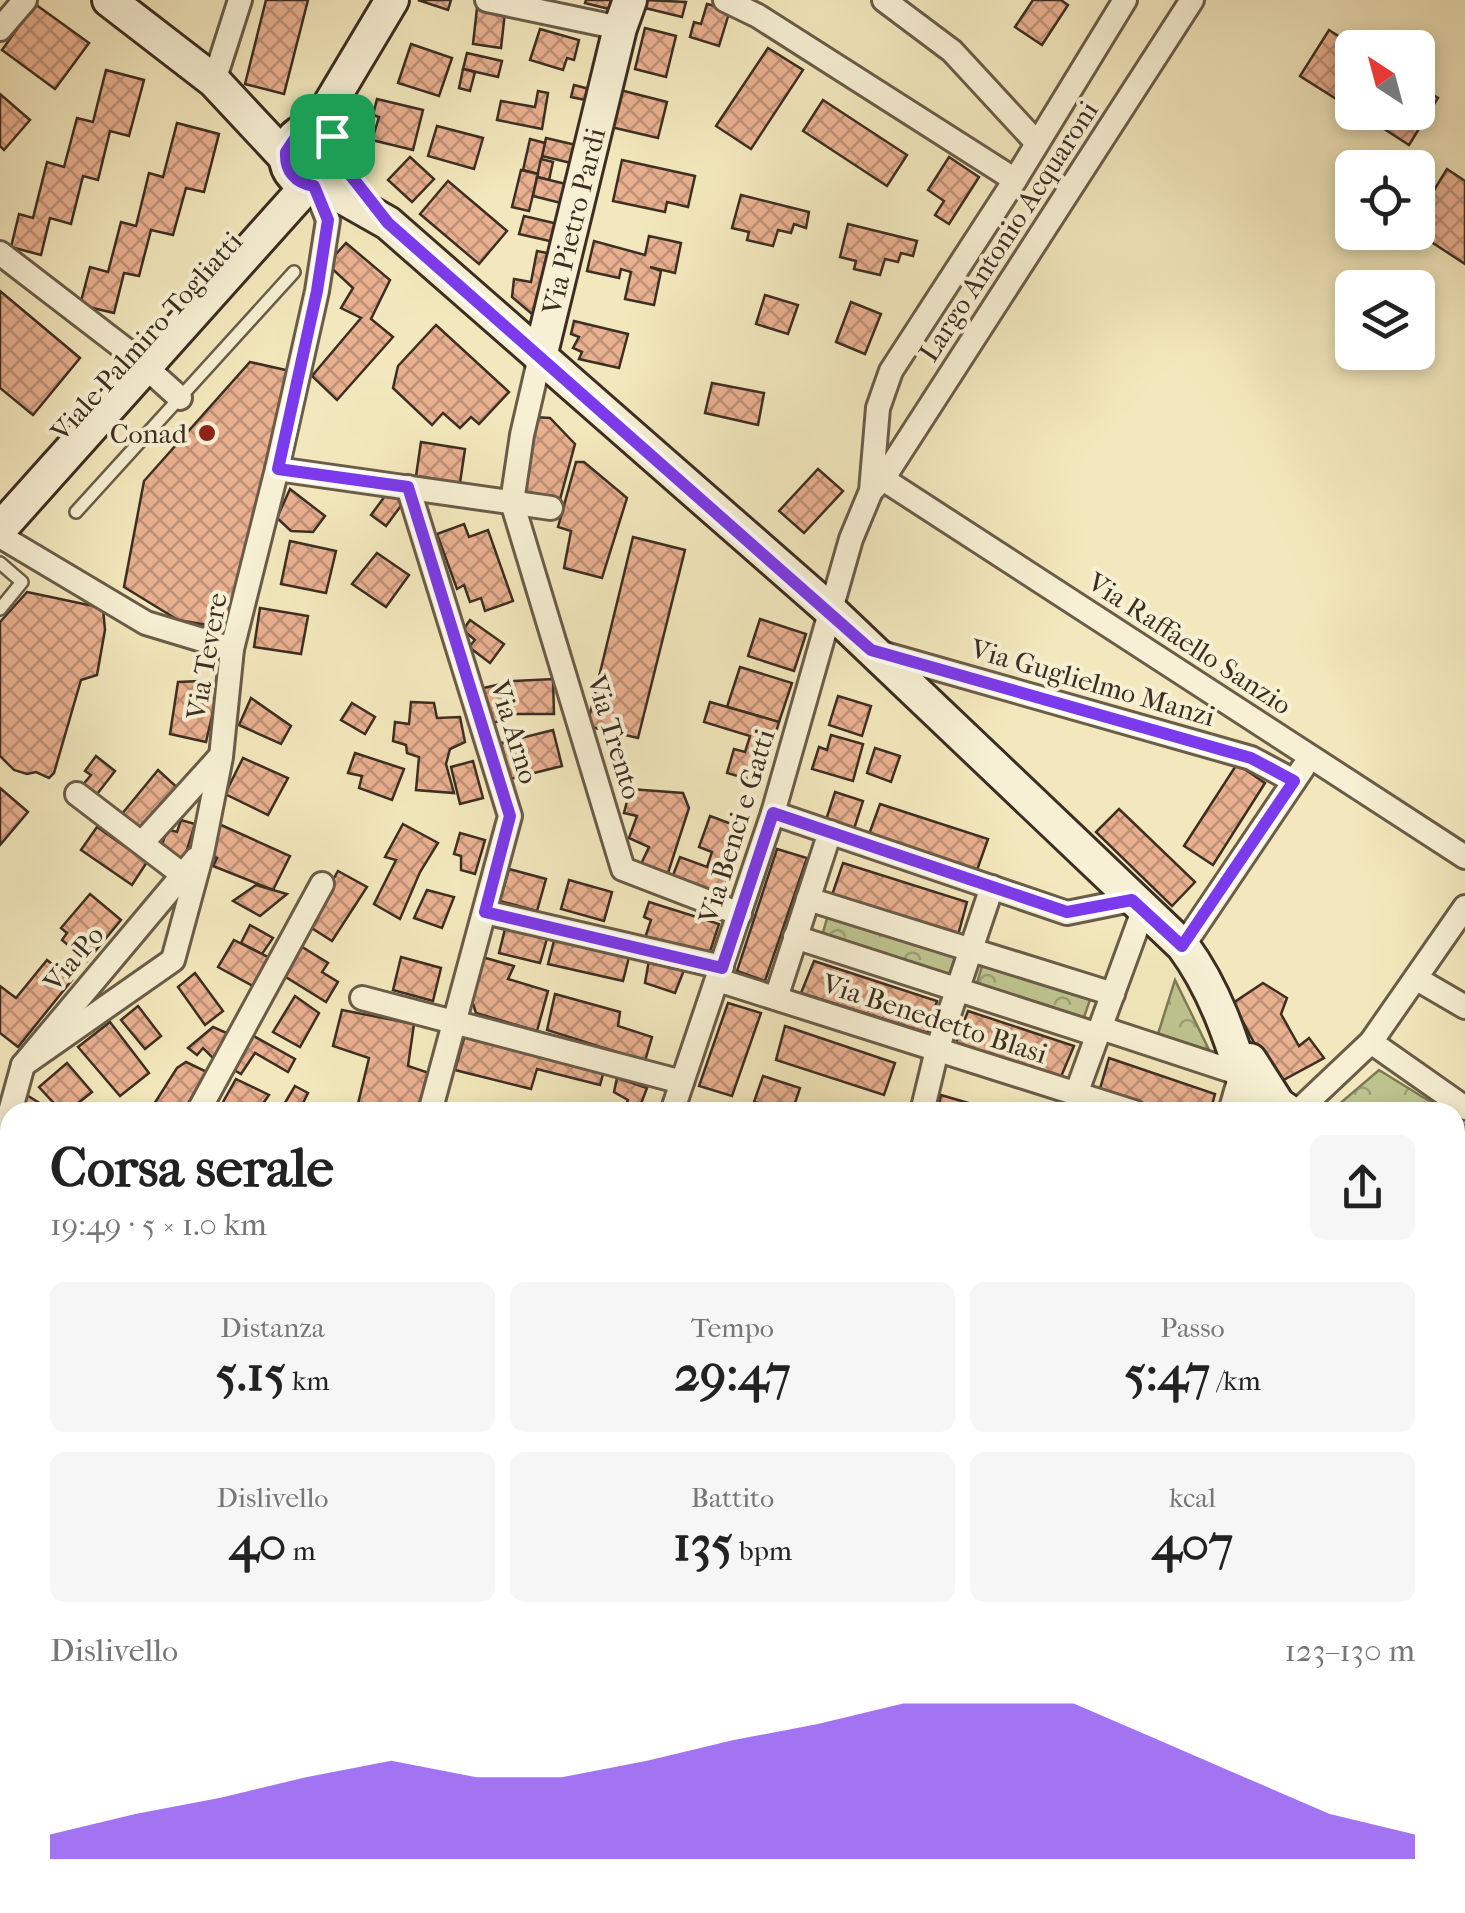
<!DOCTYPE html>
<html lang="it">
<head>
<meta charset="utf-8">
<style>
  body { margin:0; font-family:"IM FELL French Canon",serif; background:#f6f6f6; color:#222; height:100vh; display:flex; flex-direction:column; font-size:38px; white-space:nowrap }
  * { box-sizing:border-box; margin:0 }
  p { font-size:32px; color:#767676 }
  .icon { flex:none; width:55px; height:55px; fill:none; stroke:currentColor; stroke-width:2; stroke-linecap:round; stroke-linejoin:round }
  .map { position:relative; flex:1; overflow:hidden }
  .drawer { position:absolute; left:0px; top:1102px; width:1465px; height:812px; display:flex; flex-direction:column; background:#fff; border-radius:30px 30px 0 0; box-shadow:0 5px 15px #0003 }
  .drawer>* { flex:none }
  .needle { width:65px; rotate:324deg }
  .tools { position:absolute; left:1335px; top:30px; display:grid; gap:20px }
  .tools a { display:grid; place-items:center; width:100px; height:100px; border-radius:15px; background:#fff; box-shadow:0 5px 15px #0003; font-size:50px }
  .pin { position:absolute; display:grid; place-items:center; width:85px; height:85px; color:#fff; margin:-42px; border-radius:20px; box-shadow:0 5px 15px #0006 }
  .round { display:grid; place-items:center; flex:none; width:105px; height:105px; border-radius:15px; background:#f6f6f6 }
  .overview { display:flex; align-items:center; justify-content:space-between; height:170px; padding:0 50px }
  h1 { font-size:55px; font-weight:700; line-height:75px }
  .stats { display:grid; grid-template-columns:repeat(3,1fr); gap:15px; height:170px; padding:10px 50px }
  .stats div { display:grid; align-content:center; border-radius:15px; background:#f6f6f6; text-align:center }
  .stats b { font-size:50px; font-weight:700 }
  .stats small { font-size:28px; font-weight:400 }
  .stats p { font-size:28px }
  .chart { height:280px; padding:20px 50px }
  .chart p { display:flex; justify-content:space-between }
  .chart svg { width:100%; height:180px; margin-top:10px; fill:#7c3aed; opacity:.7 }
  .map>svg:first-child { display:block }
  .forest { fill:url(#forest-crowns); stroke:#7d7a58; stroke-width:2.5 }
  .building { fill:url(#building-cross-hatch); stroke:#3c2e22; stroke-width:2.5 }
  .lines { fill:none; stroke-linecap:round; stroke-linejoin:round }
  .lane-casing { stroke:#6a5c49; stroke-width:16 }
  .street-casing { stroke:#6a5c49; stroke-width:28 }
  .secondary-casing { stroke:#3c2e22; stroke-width:38 }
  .lane { stroke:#f7f0d4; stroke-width:11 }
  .street { stroke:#f7f0d4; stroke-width:22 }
  .secondary { stroke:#f7f0d4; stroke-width:32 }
  .route-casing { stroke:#fff; stroke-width:20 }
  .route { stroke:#7c3aed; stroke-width:12 }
  .poi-dot { fill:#8f2418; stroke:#f7f0d4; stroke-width:4 }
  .labels { text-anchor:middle; stroke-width:8; stroke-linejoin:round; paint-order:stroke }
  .street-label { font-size:28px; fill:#3c2e22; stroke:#f7f0d4 }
  .poi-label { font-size:28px; fill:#3c2e22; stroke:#f7f0d4; text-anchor:end }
</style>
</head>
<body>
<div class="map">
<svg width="1465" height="1913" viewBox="0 0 1465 1913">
  <defs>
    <pattern id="forest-crowns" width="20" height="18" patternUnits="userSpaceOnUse" patternTransform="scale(2.5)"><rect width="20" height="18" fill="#bec58f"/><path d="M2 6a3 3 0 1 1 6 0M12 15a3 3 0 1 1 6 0" fill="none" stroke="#9ca074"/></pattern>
    <pattern id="building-cross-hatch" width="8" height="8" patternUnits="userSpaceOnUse" patternTransform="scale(2.5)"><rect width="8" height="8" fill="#eab191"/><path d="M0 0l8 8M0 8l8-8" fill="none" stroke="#bf9076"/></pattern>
  </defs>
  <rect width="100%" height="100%" fill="#f3e8bd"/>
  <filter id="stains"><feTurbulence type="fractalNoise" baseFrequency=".002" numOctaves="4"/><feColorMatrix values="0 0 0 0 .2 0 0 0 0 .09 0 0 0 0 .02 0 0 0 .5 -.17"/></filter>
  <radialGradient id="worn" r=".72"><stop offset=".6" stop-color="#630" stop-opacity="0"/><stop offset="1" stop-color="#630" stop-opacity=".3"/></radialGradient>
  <g class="forest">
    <polygon points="828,915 956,955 950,976 822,936"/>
    <polygon points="983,963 1091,997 1083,1020 976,986"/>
    <polygon points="1175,980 1213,1058 1157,1037"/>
    <polygon points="1379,1070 1447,1112 1330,1112"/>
    <polygon points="1455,1118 1465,1125 1465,1739 1455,1740"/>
  </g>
  <g class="building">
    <polygon points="266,0 308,0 284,94 245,84"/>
    <polygon points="418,0 451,0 448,10"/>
    <polygon points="586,0 616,0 613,10 585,3"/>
    <polygon points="646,0 686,2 682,17 645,8"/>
    <polygon points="1033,0 1061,0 1068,5 1042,45 1015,27"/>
    <polygon points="35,4 89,43 55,89 2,50"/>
    <polygon points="707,4 730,10 719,46 690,37 694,22 701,24"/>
    <polygon points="477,8 505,12 501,48 473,44"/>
    <polygon points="645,28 676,36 666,77 635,69"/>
    <polygon points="540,29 579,40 574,60 567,58 563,70 530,60"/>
    <polygon points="1329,30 1357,48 1352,48 1352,109 1300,76"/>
    <polygon points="411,44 452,58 439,96 398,83"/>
    <polygon points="768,48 803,70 751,149 716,126"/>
    <polygon points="467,53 502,61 498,77 463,69"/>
    <polygon points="463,69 475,72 470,91 459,88"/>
    <polygon points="106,70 144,80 129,136 110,131 98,180 83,176 71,224 50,218 41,255 11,247 19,214 33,218 47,162 64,167 77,118 93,122"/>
    <polygon points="574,85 593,90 590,101 571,97"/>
    <polygon points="1418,85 1438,98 1409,145 1358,112 1418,112"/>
    <polygon points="620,90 667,102 658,138 611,127"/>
    <polygon points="538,91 548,93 542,129 497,120 501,101 535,107"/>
    <polygon points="0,94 30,120 4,150 0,146"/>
    <polygon points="377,99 423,110 413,150 372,140 379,117 373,115"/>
    <polygon points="823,100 907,155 887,186 803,131"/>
    <polygon points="177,123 219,134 204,192 186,188 173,235 151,230 139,276 124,273 114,313 80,305 90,267 108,272 121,222 136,226 149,173 163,177"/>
    <polygon points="437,126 483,138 474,169 428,156"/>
    <polygon points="546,138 580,146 575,164 542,156"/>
    <polygon points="530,139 545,143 538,174 523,170"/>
    <polygon points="410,157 434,179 412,202 388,180"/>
    <polygon points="949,157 979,177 949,224 935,215 944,201 928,190"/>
    <polygon points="541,159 553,162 549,180 537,177"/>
    <polygon points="622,160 695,176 688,207 667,202 665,212 613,201"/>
    <polygon points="1447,169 1465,181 1465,264 1416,232 1418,216"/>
    <polygon points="521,170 538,174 529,211 512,207"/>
    <polygon points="537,177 574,186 569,205 533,196"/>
    <polygon points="448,181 507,231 479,264 420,214"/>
    <polygon points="741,195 809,212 806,228 794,224 791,233 778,230 773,246 747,240 749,232 732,228"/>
    <polygon points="524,216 558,224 554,242 519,234"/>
    <polygon points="848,224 917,241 913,256 901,253 898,262 885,259 880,275 854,269 856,261 840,257"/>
    <polygon points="649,236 681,243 675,273 650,267 661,271 654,305 625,299 631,272 621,269 619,278 587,271 594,241 645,255"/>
    <polygon points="346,243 390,280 371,319 393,337 337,400 312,376 361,318 341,308 353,288 327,264"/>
    <polygon points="537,251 552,254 539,320 512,297 514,279 531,282"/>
    <polygon points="0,291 80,358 33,415 0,388"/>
    <polygon points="765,295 798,305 788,334 756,324"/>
    <polygon points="851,302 881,314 865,354 836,342"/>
    <polygon points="574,321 628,334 619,368 579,359 582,352 573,348 579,337 571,334"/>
    <polygon points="436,325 509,392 479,424 471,417 460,428 443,413 432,425 393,388 398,366"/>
    <polygon points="250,362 290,371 225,628 178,620 124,587 144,481"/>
    <polygon points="712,383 764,393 758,425 705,413"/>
    <polygon points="535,417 550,418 575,444 559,503 521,495"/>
    <polygon points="421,442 465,449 460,483 416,476"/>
    <polygon points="576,462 584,462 627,498 602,578 564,568 571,531 558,527"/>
    <polygon points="818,469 843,491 804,533 779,511"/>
    <polygon points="290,489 325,516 313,532 291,531 277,518"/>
    <polygon points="388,492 403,503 386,526 371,515"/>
    <polygon points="464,524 469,537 488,530 513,601 485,611 481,598 470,602 464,585 457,589 437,534"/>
    <polygon points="633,537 685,550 638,738 587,726"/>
    <polygon points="290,541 336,551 326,593 281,584"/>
    <polygon points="377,553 409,575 386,607 352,584"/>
    <polygon points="27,592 103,608 105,630 97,675 81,680 54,773 49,778 36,772 27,774 14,770 0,756 0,622"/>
    <polygon points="260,608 308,616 301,654 254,647"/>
    <polygon points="760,619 806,634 794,671 748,656"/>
    <polygon points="470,620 504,644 490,663 469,647 475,640 463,630"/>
    <polygon points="740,667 792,683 779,722 727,707"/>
    <polygon points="553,679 554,714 517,714 491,724 479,689 514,681"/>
    <polygon points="200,681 203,694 216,699 206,742 170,734 178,682"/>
    <polygon points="838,696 871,706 862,736 829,725"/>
    <polygon points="251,698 291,726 281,744 239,725"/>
    <polygon points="411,702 434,703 437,718 460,717 465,742 450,749 446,764 454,793 416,790 419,757 407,753 406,745 393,741 395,722 409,724"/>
    <polygon points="710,702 779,722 761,783 727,773 734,749 745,752 750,736 704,722"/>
    <polygon points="352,703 375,717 365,734 341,720"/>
    <polygon points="553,730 562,766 510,779 501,743"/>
    <polygon points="831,735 863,744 853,781 812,769 819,747 827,750"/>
    <polygon points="875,748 900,756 891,782 867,773"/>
    <polygon points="355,753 404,769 392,800 359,788 362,776 348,773"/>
    <polygon points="96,756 115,771 94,798 81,787 91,775 85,771"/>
    <polygon points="243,758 288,778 268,815 225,794"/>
    <polygon points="473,761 483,798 460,804 451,767"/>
    <polygon points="1237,764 1265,783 1213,865 1184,846"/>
    <polygon points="158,770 181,791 142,832 121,815"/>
    <polygon points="0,788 28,812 0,845"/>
    <polygon points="630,789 683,793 689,808 668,873 641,864 649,847 629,838 637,816 624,813"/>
    <polygon points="835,792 863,801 854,829 826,820"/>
    <polygon points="880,804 988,839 976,873 868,837"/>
    <polygon points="1119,809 1195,882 1172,906 1096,832"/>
    <polygon points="710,816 745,829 722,895 672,878 680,857 707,867 712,852 699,847"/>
    <polygon points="181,820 195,824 184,859 160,851 167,829 177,832"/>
    <polygon points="403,824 438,843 420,872 400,919 374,904 396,860 385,857"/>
    <polygon points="221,825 290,856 273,890 213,866 217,858 208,855"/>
    <polygon points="97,827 147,862 132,885 81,850"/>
    <polygon points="460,833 485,840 475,874 461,870 461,856 454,854"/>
    <polygon points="777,849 807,858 765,981 737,971"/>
    <polygon points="843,863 967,902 958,935 831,898"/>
    <polygon points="509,869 546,879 537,911 500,901"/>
    <polygon points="338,871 367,887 332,941 307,925"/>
    <polygon points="569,880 612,892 604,921 561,909"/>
    <polygon points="256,885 273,890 287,894 260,916 233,901"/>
    <polygon points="427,890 454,897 442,928 414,918"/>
    <polygon points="90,894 121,920 87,961 62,940 67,933 61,928"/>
    <polygon points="649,902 719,924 708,958 645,938 651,920 644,917"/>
    <polygon points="250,925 273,938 262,954 241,943"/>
    <polygon points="506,925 548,935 540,963 499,953"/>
    <polygon points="555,937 630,953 623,981 548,964"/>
    <polygon points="234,940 270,958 253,986 218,967"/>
    <polygon points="299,945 328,963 322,972 338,982 326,1002 281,974"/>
    <polygon points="401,957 441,968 433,1001 393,990"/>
    <polygon points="482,957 514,966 508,979 548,991 537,1031 476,1013 471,998"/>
    <polygon points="47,960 72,980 18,1047 0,1033 0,986 16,998"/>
    <polygon points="649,960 684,970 675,993 645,983"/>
    <polygon points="814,961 937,1001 928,1033 801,993"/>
    <polygon points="195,973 223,1011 205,1025 178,987"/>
    <polygon points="1263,983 1287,998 1281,1014 1299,1046 1309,1038 1324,1058 1276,1084 1233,1003"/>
    <polygon points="555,994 620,1012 618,1026 652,1037 645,1061 547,1030"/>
    <polygon points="295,996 319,1013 300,1047 273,1032"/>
    <polygon points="728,1003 761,1013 732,1096 699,1086"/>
    <polygon points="138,1006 161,1036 145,1049 121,1020"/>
    <polygon points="342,1010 414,1024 408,1066 432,1074 420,1112 356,1112 369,1058 333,1046"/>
    <polygon points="968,1011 1074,1046 1060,1079 955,1045"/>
    <polygon points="110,1022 149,1073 120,1096 78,1047"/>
    <polygon points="785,1026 895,1063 884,1095 776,1060"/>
    <polygon points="213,1027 229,1034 213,1058 203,1048 197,1055 188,1048"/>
    <polygon points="250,1034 295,1059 288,1072 255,1053 241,1074 229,1067"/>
    <polygon points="465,1035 604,1071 600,1085 537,1069 531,1089 455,1070"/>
    <polygon points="1109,1058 1215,1094 1210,1112 1165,1112 1099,1092"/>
    <polygon points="186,1062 207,1072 183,1112 149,1112 177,1068"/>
    <polygon points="67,1063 92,1092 67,1112 62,1112 39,1087"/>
    <polygon points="763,1076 800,1088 792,1112 754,1102"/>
    <polygon points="617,1078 647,1088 639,1109 649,1112 623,1112 628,1100 614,1092"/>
    <polygon points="236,1079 269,1095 257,1112 218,1111"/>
    <polygon points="295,1086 308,1093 303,1103 320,1112 280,1111"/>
    <polygon points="25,1094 54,1112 22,1112"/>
    <polygon points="941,1095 999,1112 937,1112"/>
    <polygon points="0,1245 10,1248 10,1314 0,1310"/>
    <polygon points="0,1404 10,1407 10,1442 0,1438"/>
    <polygon points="0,1489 10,1493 10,1538 0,1534"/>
    <rect x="0" y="1606" width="10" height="52"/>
    <polygon points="10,1701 10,1769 4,1769 0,1702"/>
    <polygon points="1465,1755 1465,1810 1456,1810 1455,1756"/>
    <polygon points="0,1837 10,1837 10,1879 0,1880"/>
    <polygon points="1460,1853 1465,1853 1465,1909 1463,1910"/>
    <polygon points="292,1905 319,1905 324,1908 323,1913 220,1913 220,1908 285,1908"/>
    <polygon points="392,1905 600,1905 605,1908 603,1913 388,1913"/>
    <polygon points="718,1905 737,1905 747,1913 717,1913"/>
    <polygon points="859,1905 898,1905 906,1913 850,1913"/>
    <polygon points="991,1905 1041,1905 1049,1913 999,1913"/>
    <rect x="1323" y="1905" width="30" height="8"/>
    <polygon points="1391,1905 1429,1905 1429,1909 1392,1912"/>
  </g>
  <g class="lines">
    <defs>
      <g id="lane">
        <polyline points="76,512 294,272"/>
        <polyline points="0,563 22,582 0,609"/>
      </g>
      <g id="street">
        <polyline points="487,0 620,28"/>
        <polyline points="725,0 758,16 1015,180"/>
        <polyline points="884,0 952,51 1037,143"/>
        <polyline points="0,29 25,0"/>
        <polyline points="214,81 240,0"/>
        <polyline points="0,253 130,353 180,398"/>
        <polyline points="540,357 522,435 512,502 623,869 740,914"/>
        <polyline points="277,469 551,508"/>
        <polyline points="883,479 1465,857"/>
        <polyline points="408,487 510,816 430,1112"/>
        <polyline points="873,489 883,479 1192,0"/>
        <polyline points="0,536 146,623 232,649"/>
        <polyline points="878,652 1251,758 1294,781"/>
        <polyline points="77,794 183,875"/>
        <polyline points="773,813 1067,913 1131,900"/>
        <polyline points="142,843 218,759"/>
        <polyline points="808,899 1113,994"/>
        <polyline points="485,912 722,967"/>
        <polyline points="795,937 1098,1035"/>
        <polyline points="1183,946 1303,768"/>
        <polyline points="1417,979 1465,1007"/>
        <polyline points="718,980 1134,1112"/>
        <polyline points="362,998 682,1082"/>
        <polyline points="776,998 830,832"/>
        <polyline points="1101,1028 1241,1074 1230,1112"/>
        <polyline points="1371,1042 1465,1108"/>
        <polyline points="23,1065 173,960 202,853 221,757 232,649 277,469 317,291 328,220 314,185"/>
        <polyline points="1076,1094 1143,911"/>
        <polyline points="10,1112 23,1065 196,859"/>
        <polyline points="198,1112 322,884"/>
        <polyline points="672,1112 773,813 851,539 871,491 878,408 891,371 1015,180 1125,0"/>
        <polyline points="922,1112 937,1050 992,887"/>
        <polyline points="1297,1112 1371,1042 1465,907"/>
        <polyline points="0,1151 10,1113"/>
        <polyline points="0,1475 10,1479"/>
        <polyline points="0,1684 10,1683"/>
        <polyline points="0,1820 10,1819"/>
        <polyline points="791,1905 800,1913"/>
        <polyline points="1178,1905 1195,1913"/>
        <polyline points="0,1906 10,1905"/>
        <polyline points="649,1913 652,1905"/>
        <polyline points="702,1913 703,1905"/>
      </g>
      <g id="secondary">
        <polyline points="109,0 214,81 285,157"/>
        <polyline points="315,129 392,0"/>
        <circle cx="314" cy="157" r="28"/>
        <path d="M321,185L388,223L831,611L1183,946C1220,996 1235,1053 1254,1112"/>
        <path id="s1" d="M540,357L620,28L630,0"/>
        <polyline points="0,529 308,185"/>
        <polyline points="1250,1060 1278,1104 1289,1112"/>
        <polyline points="0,1348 10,1351"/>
        <polyline points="945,1905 953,1913"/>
        <polyline points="1269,1905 1271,1913"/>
        <polyline points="1219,1913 1221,1905"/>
      </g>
    </defs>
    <use href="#lane" class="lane-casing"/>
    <use href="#street" class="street-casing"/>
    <use href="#secondary" class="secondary-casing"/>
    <use href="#lane" class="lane"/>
    <use href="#street" class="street"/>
    <use href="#secondary" class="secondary"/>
  </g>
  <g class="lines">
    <defs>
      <path id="route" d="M316,129C333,134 342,145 341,163L388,223L871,650L1251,758L1294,781L1182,946L1132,900L1067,912L773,813L722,968L485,912L510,816L408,487L278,469L317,291L328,220L314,186C295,183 285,171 286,152L298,134Z"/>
    </defs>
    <use href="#route" class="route-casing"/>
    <use href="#route" class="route"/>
  </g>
  <circle class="poi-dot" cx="207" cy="433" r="10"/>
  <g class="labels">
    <g class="street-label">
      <text dy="10" stroke="none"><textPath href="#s1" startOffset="140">Via Pietro Pardi</textPath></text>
      <text transform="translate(1008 231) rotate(-57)" y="10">Largo Antonio Acquaroni</text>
      <text transform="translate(146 336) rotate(-48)" y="10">Viale Palmiro Togliatti</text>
      <text transform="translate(1190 643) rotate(33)" y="10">Via Raffaello Sanzio</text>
      <text transform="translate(206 656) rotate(-80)" y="10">Via Tevere</text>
      <text transform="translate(1093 682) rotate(16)" y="10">Via Guglielmo Manzi</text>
      <text transform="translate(515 732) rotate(73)" y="10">Via Arno</text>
      <text transform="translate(615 737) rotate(73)" y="10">Via Trento</text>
      <text transform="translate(736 826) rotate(-73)" y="10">Via Benci e Gatti</text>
      <text transform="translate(73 958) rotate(-50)" y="10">Via Po</text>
      <text transform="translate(935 1018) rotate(18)" y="10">Via Benedetto Blasi</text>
    </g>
    <g class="poi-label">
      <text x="187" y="443">Conad</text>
    </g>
  </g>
  <rect width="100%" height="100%" filter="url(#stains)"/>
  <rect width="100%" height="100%" fill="url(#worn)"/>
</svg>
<div class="tools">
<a><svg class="needle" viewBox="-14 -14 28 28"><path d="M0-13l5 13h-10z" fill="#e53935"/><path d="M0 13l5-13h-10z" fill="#767676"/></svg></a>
<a><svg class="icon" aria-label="locate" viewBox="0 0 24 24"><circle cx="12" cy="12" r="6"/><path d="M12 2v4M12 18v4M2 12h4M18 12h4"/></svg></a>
<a><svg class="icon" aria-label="layers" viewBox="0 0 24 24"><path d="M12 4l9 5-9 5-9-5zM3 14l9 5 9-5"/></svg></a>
</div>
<div class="pin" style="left:332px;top:136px;background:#1e9e55"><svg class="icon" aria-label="arrive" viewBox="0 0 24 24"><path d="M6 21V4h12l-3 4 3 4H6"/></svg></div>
<section class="drawer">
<div class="overview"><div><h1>Corsa serale</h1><p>19:49 · 5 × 1.0 km</p></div><a class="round"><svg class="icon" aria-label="share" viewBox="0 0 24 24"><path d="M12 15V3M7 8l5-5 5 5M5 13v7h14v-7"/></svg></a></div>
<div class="stats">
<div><p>Distanza</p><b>5.15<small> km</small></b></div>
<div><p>Tempo</p><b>29:47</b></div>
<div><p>Passo</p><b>5:47<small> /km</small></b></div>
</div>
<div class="stats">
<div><p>Dislivello</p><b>40<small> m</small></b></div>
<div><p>Battito</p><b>135<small> bpm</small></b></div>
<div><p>kcal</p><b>407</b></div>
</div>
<div class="chart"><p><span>Dislivello</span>123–130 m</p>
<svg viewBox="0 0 160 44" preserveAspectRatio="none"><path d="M0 44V38L10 33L20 29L30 24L40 20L50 24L60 24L70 20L80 15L90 11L100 6L110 6L120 6L130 15L140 24L150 33L160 38V44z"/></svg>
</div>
</section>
</div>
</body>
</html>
